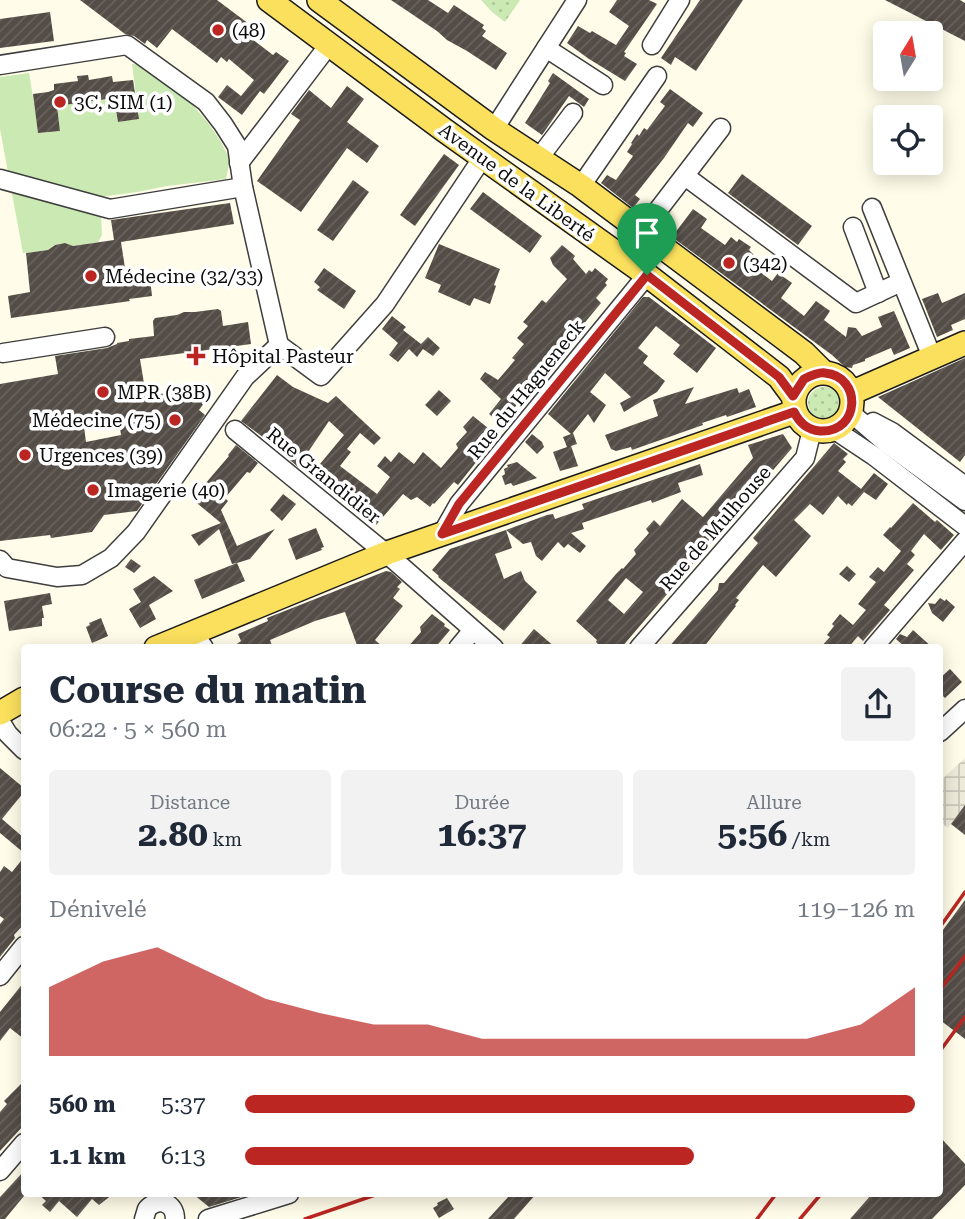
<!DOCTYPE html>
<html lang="fr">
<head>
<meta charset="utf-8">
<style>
  body { margin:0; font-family:"Roboto Serif",serif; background:#f2f2f3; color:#1f2937; height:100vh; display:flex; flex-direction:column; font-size:26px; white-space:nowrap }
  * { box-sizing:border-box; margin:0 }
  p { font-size:23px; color:#747a83 }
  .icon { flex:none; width:38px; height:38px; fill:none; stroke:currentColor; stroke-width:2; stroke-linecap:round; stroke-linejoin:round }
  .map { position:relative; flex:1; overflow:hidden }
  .sheet { position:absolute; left:21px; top:644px; width:922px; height:553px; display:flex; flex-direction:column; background:#fff; border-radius:7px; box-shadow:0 4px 18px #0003 }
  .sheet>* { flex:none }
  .needle { width:46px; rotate:11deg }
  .tools { position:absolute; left:873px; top:21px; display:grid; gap:14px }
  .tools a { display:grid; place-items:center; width:70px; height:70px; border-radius:7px; background:#fff; box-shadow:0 4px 18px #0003; font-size:35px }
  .pin { position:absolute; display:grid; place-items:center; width:60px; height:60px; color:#fff; margin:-72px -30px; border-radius:50% 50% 50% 0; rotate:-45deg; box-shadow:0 0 7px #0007 }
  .pin .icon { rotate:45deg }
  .round { display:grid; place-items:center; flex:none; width:74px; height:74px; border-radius:7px; background:#f2f2f3 }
  .overview { display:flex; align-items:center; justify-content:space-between; height:119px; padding:0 28px }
  h1 { font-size:38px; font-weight:700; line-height:52px }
  .metrics { display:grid; grid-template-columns:repeat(3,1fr); gap:10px; height:119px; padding:7px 28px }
  .metrics div { display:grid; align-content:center; border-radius:7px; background:#f2f2f3; text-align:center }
  .metrics b { font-size:35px; font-weight:700 }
  .metrics small { font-size:19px; font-weight:400 }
  .metrics p { font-size:19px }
  .chart { height:196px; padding:14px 28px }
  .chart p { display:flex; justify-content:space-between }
  .chart svg { width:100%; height:126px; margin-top:7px; fill:#bc2622; opacity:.7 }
  ul { padding:0 28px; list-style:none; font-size:23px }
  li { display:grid; grid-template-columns:112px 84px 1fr; align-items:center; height:52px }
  li i { height:18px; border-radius:9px; background:#bc2622 }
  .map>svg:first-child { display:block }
  .grass { fill:url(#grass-dots) }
  .garden { fill:#cbe9b3 }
  .plaza { fill:url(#plaza-grid) }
  .building { fill:url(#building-hatch); fill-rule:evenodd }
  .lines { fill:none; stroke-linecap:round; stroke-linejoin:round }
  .minor-casing { stroke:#3e3e3e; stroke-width:21 }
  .major-casing { stroke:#1c1c1c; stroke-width:26 }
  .minor { stroke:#fff; stroke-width:18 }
  .major { stroke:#fbe05d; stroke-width:23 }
  .rail { stroke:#bc2622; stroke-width:3.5 }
  .route-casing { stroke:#fff; stroke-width:14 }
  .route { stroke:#bc2622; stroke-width:9 }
  .poi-dot { fill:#bc2622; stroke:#fff; stroke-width:2.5 }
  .labels { text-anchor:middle; stroke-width:7; stroke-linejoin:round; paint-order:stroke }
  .poi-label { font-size:19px; fill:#0b0b0b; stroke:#fff; text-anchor:start }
  .street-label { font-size:19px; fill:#0b0b0b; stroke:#fff }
</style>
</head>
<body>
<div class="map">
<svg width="965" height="1219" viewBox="0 0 965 1219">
  <defs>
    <pattern id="grass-dots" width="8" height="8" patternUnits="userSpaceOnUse" patternTransform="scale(1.75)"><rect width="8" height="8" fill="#cbe9b3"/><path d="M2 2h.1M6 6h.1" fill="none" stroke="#adc699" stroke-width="1.8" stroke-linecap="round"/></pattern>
    <pattern id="plaza-grid" width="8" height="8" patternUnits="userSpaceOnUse" patternTransform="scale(1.75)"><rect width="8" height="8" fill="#edead9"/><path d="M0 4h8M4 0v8" fill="none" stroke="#cac7b9"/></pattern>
    <pattern id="building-hatch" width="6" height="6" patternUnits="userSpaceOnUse" patternTransform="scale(1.75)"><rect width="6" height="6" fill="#544d47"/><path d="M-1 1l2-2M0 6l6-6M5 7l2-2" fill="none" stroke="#68625d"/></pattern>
  </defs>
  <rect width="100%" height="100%" fill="#fffce9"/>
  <g class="grass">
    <polygon points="481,0 520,0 505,22 492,12"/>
    <circle cx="824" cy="403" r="16"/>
  </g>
  <polygon class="garden" points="132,64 147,65 190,102 209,124 221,142 230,160 226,179 167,186 137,192 100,197 102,235 98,242 73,246 65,243 54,245 48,250 23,253 0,129 0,77 29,73 39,133 60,131 57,106 114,98 118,122 139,119"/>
  <polygon class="plaza" points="965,758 965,805 948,828 940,822 940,781"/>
  <g class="building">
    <polygon points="80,0 217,0 253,27 247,35 273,55 276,52 289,61 264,94 260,91 242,115 218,97 227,85 241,96 254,80 229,59 227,62 221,57 217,63 172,29 157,48 147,40 145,44 134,36 125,34"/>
    <polygon points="391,0 428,0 448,13 454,5 484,25 482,28 486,31 482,36 507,53 496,70 467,51 447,40 437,31"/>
    <polygon points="617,0 649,0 657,4 624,52 626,53 624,56 637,64 625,81 589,59 567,43 578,26 590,33 592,31 616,45 629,26 609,12"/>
    <polygon points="700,0 743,0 696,71 675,57 671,65 661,58"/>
    <polygon points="885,0 960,0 965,3 965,41"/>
    <polygon points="50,12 54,41 0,48 0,19"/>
    <polygon points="553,73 589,99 584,107 569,96 542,135 525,123 550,83 548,81"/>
    <polygon points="88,75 89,80 112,76 113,82 133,80 139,119 118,122 114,98 57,106 60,131 38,133 33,94 48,92 54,90 54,84 78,81 77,76"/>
    <polygon points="347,86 364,99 347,122 379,146 367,163 347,148 301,212 257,181 300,120 291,114 309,90 331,108"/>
    <polygon points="670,89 703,113 693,127 688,123 664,158 635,195 640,199 633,208 601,183 607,175 616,180 633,156 627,152 632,144 631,143 637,134 639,136 644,128 647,130 665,106 660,102"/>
    <polygon points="444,154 459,165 415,226 400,215"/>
    <polygon points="742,174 812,226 798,245 728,193"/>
    <polygon points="353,180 369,192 333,241 317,230"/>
    <polygon points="483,192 542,236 530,253 470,209"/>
    <polygon points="230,203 234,224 121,242 127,281 150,278 152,296 129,299 130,301 11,318 8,296 30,292 26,253 48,250 55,245 65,243 73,246 114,240 111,220"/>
    <polygon points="693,209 707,219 701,228 725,245 731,237 737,242 739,239 751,247 749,250 754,255 748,263 772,281 778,273 792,283 781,298 804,316 816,301 830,311 824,320 846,337 848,327 856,328 862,336 882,327 878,317 894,311 910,348 894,355 891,348 865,359 865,361 853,365 852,368 845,367 832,355 672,237"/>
    <polygon points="439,244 500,269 494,285 496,286 490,304 474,298 470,306 438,292 441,285 425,278"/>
    <polygon points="562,245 574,255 575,256 573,259 586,274 589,270 592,272 595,268 608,279 605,283 607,285 596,298 601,303 501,424 489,414 501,399 480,379 485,372 498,380 515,360 512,358 524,344 517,338 528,326 523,322 542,300 546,303 567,279 553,265 550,258"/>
    <polygon points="324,268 356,291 344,309 317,290 320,287 314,282"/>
    <polygon points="938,293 942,303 965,293 965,319 951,325 953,330 937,337 922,299"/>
    <polygon points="643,297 649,297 716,348 697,373 673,354 680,345 656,326 638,348 648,356 643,363 665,381 657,392 624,412 620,403 631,397 605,373 590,392 606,405 594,423 588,414 572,434 573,433 577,444 571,446 578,466 560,471 553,452 567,447 563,437 571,434 548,414"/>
    <path d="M218,309L221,311L223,326L248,322L251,344L140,359L146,396L194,389L195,393L213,391L199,410L205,415L137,511L104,515L92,532L51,538L50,535L0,541V384L58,374L55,356L107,348L117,344V343L129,341V339L154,336L153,321L155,318L177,315L184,312H195ZM118,414L121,435L86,442L83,419Z"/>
    <polygon points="392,316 406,327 403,330 421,344 428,337 440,348 433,356 423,349 417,357 409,349 398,362 389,355 398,343 382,329"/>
    <polygon points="965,358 965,455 960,462 878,397"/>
    <polygon points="277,375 293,387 328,403 336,396 381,438 374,445 360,433 347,449 351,452 340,466 377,494 390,477 377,466 385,456 391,462 399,452 414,464 423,452 441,468 458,448 456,444 467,432 463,427 473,416 488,428 482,434 488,439 477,452 481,456 458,485 454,482 434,504 433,503 430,507 417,497 411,500 403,494 376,525 368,519 370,517 315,470 344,435 329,421 298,467 290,460 291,458 241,421"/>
    <polygon points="694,387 685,404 737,388 739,393 749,389 756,407 727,417 726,415 702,423 703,425 632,450 631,447 616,451 611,449 605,435 658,416 653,400"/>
    <polygon points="439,390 451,401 437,416 425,405"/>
    <polygon points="532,434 542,442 544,447 537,454 525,442"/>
    <path d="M783,434L792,448L621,648H602L596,642L597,640L576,621L616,574L622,568L623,569L636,554L634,550L649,533L646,529L654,520L660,526L682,499L703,517L753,458L748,445ZM626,578L643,592L624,614L608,600Z"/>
    <polygon points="834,443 848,454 843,459 846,462 838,471 861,489 874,473 888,484 876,500 864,492 852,506 848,503 847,505 838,496 823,515 810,504 794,520 811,536 776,577 763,565 736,598 739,600 735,605 736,606 703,648 668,648 718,590 719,583 724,583 758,543 753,538"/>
    <polygon points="236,445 258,463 250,473 247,472 225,498 228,501 221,510 237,546 275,529 250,559 237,563 245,581 202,599 194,580 237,563 232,564 219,529 199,546 191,535 221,523 198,504 193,498 229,456 228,455"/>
    <polygon points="517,462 537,478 513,486 511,483 505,485 502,476 505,474 504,469 508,467 507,465"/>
    <polygon points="700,464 703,475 678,483 681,492 652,503 651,500 582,523 584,529 571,533 586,546 580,553 568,544 564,548 558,542 542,561 536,556 531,542 523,544 506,530 547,515 553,514 555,519 584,509 582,504"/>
    <polygon points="283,494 296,504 282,521 270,510"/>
    <polygon points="913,503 935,522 937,520 954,535 941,550 924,534 911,551 915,555 907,564 914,570 884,605 890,610 863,641 858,636 848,648 820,648 830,637 827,635 834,626 832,624 840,614 853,625 866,610 858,604 876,582 869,577 878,567 884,572 901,551 883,535 890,527 891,528"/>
    <polygon points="316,528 324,547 321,548 322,550 296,560 288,539"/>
    <polygon points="506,530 512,548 495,554 504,579 521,571 525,581 537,592 504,631 438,577 439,576 432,570 450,549"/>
    <polygon points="131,559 141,566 134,573 125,567"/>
    <polygon points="847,566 856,574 849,582 839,574"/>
    <polygon points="386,571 391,572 402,582 397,587 400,589 393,598 403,606 375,640 384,648 358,648 345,612 315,621 270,640 273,648 231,648 241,641 238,634 268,621 267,618"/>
    <polygon points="154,576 173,591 149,605 156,619 140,628 129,609 141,602 133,589"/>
    <polygon points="50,593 52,604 42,606 44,618 42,618 42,626 9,631 4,601"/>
    <polygon points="940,598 945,601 946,599 955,607 943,622 932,613 928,603 935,604"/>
    <polygon points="432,614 445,624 444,626 450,630 435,648 407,648 421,632 420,627"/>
    <polygon points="101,618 108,636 92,643 86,627 90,625 89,623"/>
    <polygon points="534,629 556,648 518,648"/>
    <polygon points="913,630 933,648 906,648 896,639 900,634 907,637"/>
    <polygon points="950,669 962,682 945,698 940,693 940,678"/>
    <polygon points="0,768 24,788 24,792 2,819 24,838 24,853 0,833"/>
    <polygon points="965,805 965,835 951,824"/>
    <polygon points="24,857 24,924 14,935 15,938 0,957 0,924 4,919 0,916 0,872 4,866 12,872"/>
    <polygon points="965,900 965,1039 940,1020 940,934"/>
    <polygon points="24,982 24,1039 10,1028 0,1041 0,1012"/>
    <polygon points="24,1081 24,1125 0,1151 0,1112 7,1104 4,1101"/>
    <polygon points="940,1137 965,1164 965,1185 932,1219 850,1219 872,1194 940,1194"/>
    <polygon points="24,1171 24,1196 5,1219 0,1219 0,1197"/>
    <polygon points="38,1194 113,1194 99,1205 92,1199 77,1217 59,1201 50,1212 42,1205 46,1201"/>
    <polygon points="193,1194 248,1194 248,1195 209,1207"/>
    <polygon points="511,1194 536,1194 514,1219 488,1219"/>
    <polygon points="447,1198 454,1209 439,1218 433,1208 438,1205 437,1203"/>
  </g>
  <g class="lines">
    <defs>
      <g id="minor">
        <polyline points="652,45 680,0"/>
        <polyline points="546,48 603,85"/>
        <polyline points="0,65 127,45 206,102 223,124 237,146 243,187 279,345"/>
        <polyline points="494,129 577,0"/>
        <polyline points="539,158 573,113"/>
        <polyline points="239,163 322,54"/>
        <polyline points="685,176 856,303 901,282"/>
        <polyline points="0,179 110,209 243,187"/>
        <polyline points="581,186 657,76"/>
        <polyline points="872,208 932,357"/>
        <polyline points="853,227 878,293"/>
        <polyline points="642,231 721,128"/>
        <polyline points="3,353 105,337"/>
        <polyline points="851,413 886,443 965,501"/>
        <polyline points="873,422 892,432 965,486"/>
        <polyline points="235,430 394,560 494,648"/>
        <polyline points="835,430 874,456 965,526"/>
        <polyline points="442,534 459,504 647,275"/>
        <polyline points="0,560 7,568 57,577 82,575 111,558 136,532 245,377 279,345 321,376 385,304 483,157"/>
        <polyline points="193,632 204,648"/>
        <polyline points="458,648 473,630"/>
        <polyline points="639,648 805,458 812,430"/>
        <polyline points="873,648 965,541"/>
        <polyline points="0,721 8,734 24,750"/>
        <polyline points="940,732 965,709"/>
        <polyline points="0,976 24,946"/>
        <polyline points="0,1171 24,1143"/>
        <path d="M144,1219L147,1209C158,1197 175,1202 175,1219"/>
        <polyline points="208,1219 289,1194"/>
      </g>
      <g id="major">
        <polyline points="269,0 444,130 647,275 779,377 793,396"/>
        <polyline points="319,0 494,129 581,186 804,353 823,372"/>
        <circle cx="823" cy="402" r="29"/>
        <polyline points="851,393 965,343"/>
        <polyline points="156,648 387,553 794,412"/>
        <polyline points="0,713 24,699"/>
      </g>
    </defs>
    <use href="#minor" class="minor-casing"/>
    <use href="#major" class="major-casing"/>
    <use href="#minor" class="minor"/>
    <use href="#major" class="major"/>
    <g class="rail">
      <polyline points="940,927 965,892"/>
      <polyline points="940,990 965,956"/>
      <polyline points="940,1051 965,1017"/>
      <polyline points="305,1219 378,1194"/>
      <polyline points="757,1219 776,1194"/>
      <polyline points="800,1219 821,1194"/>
    </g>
  </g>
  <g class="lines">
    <defs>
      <path id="route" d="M647,275L779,377L793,396L804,379C810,376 819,372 825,373C862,376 861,433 820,431C807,430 800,423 794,412L442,534L459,504Z"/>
    </defs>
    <use href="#route" class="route-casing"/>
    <use href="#route" class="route"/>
  </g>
  <g class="poi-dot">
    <circle cx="218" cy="30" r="7"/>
    <circle cx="60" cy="102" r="7"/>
    <circle cx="729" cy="263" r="7"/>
    <circle cx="91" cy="276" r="7"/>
    <path d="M192.5 345.5h7v7h7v7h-7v7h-7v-7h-7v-7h7z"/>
    <circle cx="103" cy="392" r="7"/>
    <circle cx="175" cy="420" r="7"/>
    <circle cx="25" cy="455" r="7"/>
    <circle cx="93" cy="490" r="7"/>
  </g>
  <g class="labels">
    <g class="poi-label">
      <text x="232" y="37">(48)</text>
      <text x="74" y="109">3C, SIM (1)</text>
      <text x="743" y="270">(342)</text>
      <text x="105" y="283">Médecine (32/33)</text>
      <text x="212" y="363">Hôpital Pasteur</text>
      <text x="117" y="399">MPR (38B)</text>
      <text x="161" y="427" text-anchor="end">Médecine (75)</text>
      <text x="39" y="462">Urgences (39)</text>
      <text x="107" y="497">Imagerie (40)</text>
    </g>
    <g class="street-label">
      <text transform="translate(517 182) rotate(36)" y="7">Avenue de la Liberté</text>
      <text transform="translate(526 389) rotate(-51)" y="7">Rue du Hagueneck</text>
      <text transform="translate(324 475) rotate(39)" y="7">Rue Grandidier</text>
      <text transform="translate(715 528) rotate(-49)" y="7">Rue de Mulhouse</text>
    </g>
  </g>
</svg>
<div class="tools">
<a><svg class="needle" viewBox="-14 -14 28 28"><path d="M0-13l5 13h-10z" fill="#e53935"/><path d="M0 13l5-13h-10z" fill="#747a83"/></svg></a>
<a><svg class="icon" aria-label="locate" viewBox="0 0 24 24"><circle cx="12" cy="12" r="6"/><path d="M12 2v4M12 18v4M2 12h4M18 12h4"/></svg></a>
</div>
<div class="pin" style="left:647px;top:275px;background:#1e9e55"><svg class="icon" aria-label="arrive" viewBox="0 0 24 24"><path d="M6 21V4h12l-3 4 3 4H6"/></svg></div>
<section class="sheet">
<div class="overview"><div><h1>Course du matin</h1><p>06:22 · 5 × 560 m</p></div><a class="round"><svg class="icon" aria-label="share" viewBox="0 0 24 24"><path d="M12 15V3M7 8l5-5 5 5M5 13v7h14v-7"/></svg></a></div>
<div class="metrics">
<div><p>Distance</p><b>2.80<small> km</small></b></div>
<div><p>Durée</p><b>16:37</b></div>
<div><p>Allure</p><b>5:56<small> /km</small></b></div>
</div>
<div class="chart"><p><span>Dénivelé</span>119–126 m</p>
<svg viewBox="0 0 160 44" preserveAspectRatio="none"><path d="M0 44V20L10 11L20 6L30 15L40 24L50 29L60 33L70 33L80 38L90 38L100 38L110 38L120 38L130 38L140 38L150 33L160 20V44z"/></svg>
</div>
<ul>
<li><b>560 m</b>5:37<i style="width:100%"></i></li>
<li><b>1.1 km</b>6:13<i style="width:67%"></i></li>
</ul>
</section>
</div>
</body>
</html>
